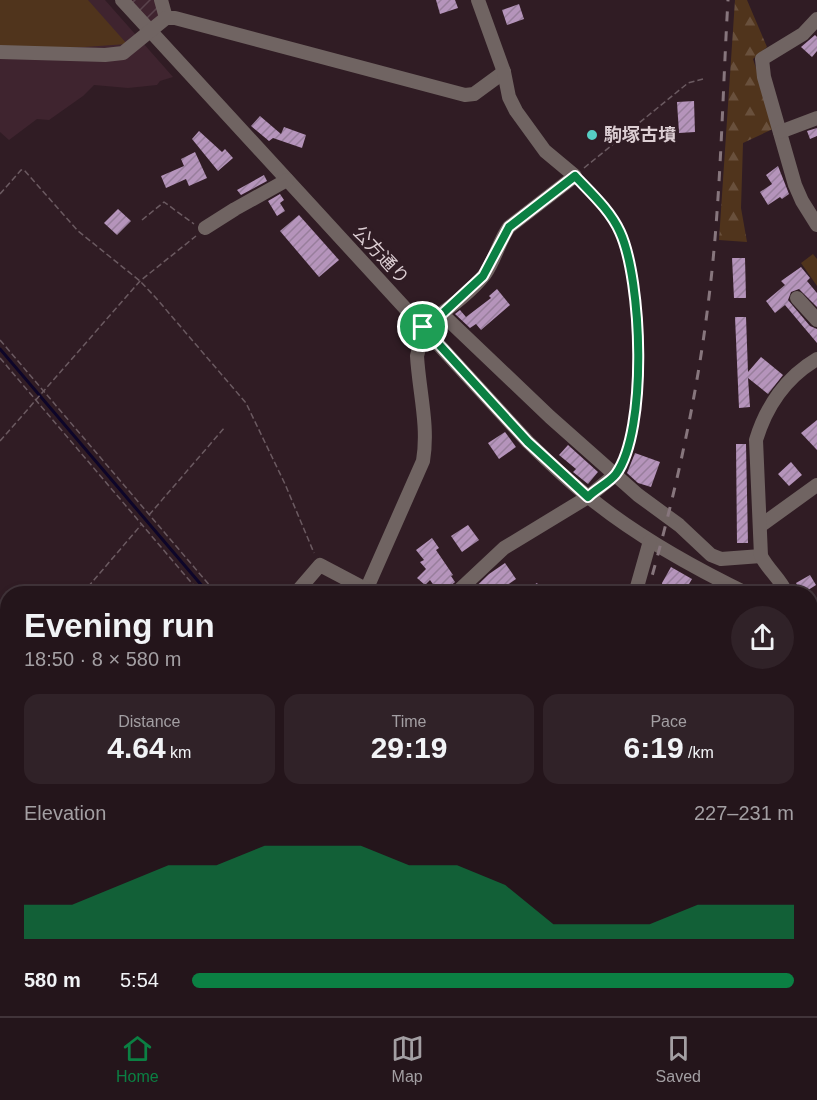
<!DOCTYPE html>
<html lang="en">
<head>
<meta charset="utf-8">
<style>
  body { margin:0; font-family:Arial,"Noto Sans JP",sans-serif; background:#302228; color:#f1f3f6; height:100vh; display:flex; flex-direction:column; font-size:22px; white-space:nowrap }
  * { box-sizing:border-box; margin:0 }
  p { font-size:20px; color:#a39fa3 }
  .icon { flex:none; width:33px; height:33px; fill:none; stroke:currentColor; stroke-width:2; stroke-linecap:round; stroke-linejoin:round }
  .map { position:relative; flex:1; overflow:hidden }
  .sheet { position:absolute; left:0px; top:586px; width:818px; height:430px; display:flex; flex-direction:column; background:#24151b; border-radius:24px 24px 0 0; box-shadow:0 3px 9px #0003,0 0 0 2px #41343a }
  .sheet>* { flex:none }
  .pin { position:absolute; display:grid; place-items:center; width:51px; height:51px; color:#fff; margin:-26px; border:3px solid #fff; border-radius:50%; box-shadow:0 2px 6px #0007 }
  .round { display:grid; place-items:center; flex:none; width:63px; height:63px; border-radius:32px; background:#302228 }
  .overview { display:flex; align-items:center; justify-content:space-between; height:102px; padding:0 24px }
  h1 { font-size:33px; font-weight:800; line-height:45px }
  .stats { display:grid; grid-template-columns:repeat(3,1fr); gap:9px; height:102px; padding:6px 24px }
  .stats div { display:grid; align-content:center; border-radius:15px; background:#302228; text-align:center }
  .stats b { font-size:30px; font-weight:800 }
  .stats small { font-size:16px; font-weight:400 }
  .stats p { font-size:16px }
  .chart { height:168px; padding:12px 24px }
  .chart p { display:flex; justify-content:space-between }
  .chart svg { width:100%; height:108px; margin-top:6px; fill:#0b8043; opacity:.7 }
  ul { padding:0 24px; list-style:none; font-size:20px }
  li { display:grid; grid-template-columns:96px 72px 1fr; align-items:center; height:45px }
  li i { height:15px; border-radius:8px; background:#0b8043 }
  .tab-bar { display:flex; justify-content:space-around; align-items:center; height:84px; border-top:2px solid #41343a; background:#24151b; font-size:16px; color:#a39fa3 }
  .tab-bar a { display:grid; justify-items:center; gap:3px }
  .tab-bar .selected { color:#0b8043 }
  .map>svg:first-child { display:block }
  .built { fill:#3f242f }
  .industrial { fill:url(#industrial-furrows) }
  .grass { fill:#50341c }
  .forest { fill:url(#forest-firs) }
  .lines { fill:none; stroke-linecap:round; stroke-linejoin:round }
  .stream { stroke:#0e0629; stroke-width:3 }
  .building { fill:url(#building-hatch) }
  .path { stroke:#6b5a61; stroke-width:1.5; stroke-dasharray:6 3; stroke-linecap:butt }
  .minor { stroke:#706462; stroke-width:14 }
  .rail { stroke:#87767d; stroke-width:3; stroke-dasharray:10 10; stroke-linecap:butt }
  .route-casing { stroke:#fff; stroke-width:12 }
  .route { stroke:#0b8043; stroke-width:8 }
  .poi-dot { fill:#56cec4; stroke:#301c24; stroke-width:2 }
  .labels { text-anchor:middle; stroke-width:6; stroke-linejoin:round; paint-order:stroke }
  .poi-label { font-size:18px; font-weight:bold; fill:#dcced3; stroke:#301c24; text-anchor:start }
  .street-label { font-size:18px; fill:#dcced3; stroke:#301c24 }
</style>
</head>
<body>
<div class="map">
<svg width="817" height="1016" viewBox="0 0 817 1016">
  <defs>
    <pattern id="industrial-furrows" width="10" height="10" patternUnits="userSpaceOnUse" patternTransform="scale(1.5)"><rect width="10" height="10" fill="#3f242f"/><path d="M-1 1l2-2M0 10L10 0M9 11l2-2" fill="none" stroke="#5a434c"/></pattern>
    <pattern id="forest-firs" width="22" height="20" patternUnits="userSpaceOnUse" patternTransform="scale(1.5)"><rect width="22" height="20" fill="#50341c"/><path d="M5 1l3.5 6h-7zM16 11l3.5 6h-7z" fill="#69503c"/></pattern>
    <pattern id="building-hatch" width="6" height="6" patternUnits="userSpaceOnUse" patternTransform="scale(1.5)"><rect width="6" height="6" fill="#b594bb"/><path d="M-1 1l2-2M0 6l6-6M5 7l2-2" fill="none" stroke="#987e9c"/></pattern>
  </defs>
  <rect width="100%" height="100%" fill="#301c24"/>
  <polygon class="built" points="0,0 105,0 173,77 160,81 157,85 128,88 94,85 83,96 49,120 37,119 9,140 0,132"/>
  <polygon class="industrial" points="128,0 158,0 162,16 151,26"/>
  <g class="grass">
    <polygon points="0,0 88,0 127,44 85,47 0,47"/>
    <polygon points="813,254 817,259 817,286 801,263"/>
  </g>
  <polygon class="forest" points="735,0 747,0 767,47 753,59 775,128 743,143 741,208 747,242 719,240"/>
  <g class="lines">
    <g class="stream">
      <polyline points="0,349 209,594"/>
      <polyline points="810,889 817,892"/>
      <polyline points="334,1010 339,1016"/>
    </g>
  </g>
  <g class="building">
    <polygon points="436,0 455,0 458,8 440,14"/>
    <polygon points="519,4 524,19 507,25 502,10"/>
    <polygon points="815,35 817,37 817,51 812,57 801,47"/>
    <polygon points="694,101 695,132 679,133 677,102"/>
    <polygon points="260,116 281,134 284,127 306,135 302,148 273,138 269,141 251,126"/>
    <polygon points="817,128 817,136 810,139 807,131"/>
    <polygon points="199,131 222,152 225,149 233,158 218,171 192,139"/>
    <polygon points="195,152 207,178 189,186 186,179 166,188 161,176 184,166 181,159"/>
    <polygon points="778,166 789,194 782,199 780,197 768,205 760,192 772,184 766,175"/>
    <polygon points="264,175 267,181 241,195 237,190"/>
    <polygon points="280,194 284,200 280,203 285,211 277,216 268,201"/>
    <polygon points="118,209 131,221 117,235 104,223"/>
    <polygon points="299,215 339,260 319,277 280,231"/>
    <polygon points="732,258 745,258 746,298 734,298"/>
    <polygon points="801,267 810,278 807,281 817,293 817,307 799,289 791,292 788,300 810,326 817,329 817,343 785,305 775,313 766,301 785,285 781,281"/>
    <polygon points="497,289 510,305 481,330 476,324 470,328 455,314 460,310 466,317 491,298 489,296"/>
    <polygon points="735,317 746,317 748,372 761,357 783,375 768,394 748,378 750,407 739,408"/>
    <polygon points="817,420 817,450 801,433"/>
    <polygon points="505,432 516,447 499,459 488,443"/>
    <polygon points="736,444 746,444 748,543 737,543"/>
    <polygon points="568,445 598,472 588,484 573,472 576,469 559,455"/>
    <polygon points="635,453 660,462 651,487 638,483 627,473"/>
    <polygon points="791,462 802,475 789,486 778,474"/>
    <polygon points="468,525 479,540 462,552 451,536"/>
    <polygon points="432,538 439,548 436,550 453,575 451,576 455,582 448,588 446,594 440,594 430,580 425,585 417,578 426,569 420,562 424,560 416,550"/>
    <polygon points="505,563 516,579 494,594 468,594 489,574"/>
    <polygon points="671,567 692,579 683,594 669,594 663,591 662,583"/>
    <polygon points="810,575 816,585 802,594 796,583"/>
    <polygon points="537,583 544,594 520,594"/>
  </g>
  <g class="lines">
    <g class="path">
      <polyline points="584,168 688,83 703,79"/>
      <path d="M584,185C597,200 612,214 620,232C644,284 644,412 621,463"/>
      <polyline points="0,194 21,170 24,170 78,231 140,281 156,298 246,403 285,484 314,553"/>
      <polyline points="142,220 164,202 194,224"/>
      <polyline points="0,340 217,594"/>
      <polyline points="0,358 201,594"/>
      <polyline points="0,441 140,281 196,236"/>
      <polyline points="149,515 225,427"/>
      <polyline points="82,594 141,525"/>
      <polyline points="0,643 8,646"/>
      <polyline points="0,693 8,696"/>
      <polyline points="0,792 8,794"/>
      <polyline points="810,941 817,943"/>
      <polyline points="810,952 817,954"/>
      <polyline points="670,1010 692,1016"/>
    </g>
    <g class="minor">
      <path d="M122,0L528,442C548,461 568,481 590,498C638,537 692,567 748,594"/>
      <polyline points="161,0 166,18"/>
      <polyline points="817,19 803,34 762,59 764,77 795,185 802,201 817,225"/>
      <polyline points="0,52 105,55 123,53 166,18 175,18 465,95 474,94 504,72"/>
      <polyline points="780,132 817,118"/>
      <polyline points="205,228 235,209 287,180"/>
      <polyline points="797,298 817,320"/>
      <polyline points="442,314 550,417 638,495 679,525 711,555 721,559 761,556"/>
      <path d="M423,327C444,311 469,295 485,274C495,260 499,241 509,227L575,176L545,151L516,111L509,97L504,72L478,0"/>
      <polyline points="760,526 817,485"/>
      <path d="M367,588L423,461C429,426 419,391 417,356L419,348L430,334"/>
      <polyline points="295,594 320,565 375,594"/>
      <polyline points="455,594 504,548 588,497 616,474"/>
      <polyline points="635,594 650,541"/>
      <path d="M787,594C780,578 769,571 761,556L756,440C766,407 786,377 817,359"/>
      <polyline points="0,616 8,619"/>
      <polyline points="810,625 817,629"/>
      <polyline points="810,737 817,735"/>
      <polyline points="810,821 817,815"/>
      <polyline points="810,861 817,865"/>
    </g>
    <g class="rail">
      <path d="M647,594C674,499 696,403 708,305C721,204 722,101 728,0"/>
      <polyline points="489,1016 492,1010"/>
    </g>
  </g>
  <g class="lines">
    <defs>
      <path id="route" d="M575,176C591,193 610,210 620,232C642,280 648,430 616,474C610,482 596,489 588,497L528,442L423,327L442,314L483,276L509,227Z"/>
    </defs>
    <use href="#route" class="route-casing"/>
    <use href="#route" class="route"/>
  </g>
  <circle class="poi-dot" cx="592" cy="135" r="6"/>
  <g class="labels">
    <g class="poi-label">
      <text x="604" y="141">駒塚古墳</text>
    </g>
    <g class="street-label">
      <text transform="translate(381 255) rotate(47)" y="6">公方通り</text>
    </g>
  </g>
</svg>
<div class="pin" style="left:423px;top:327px;background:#1e9e55"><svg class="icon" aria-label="arrive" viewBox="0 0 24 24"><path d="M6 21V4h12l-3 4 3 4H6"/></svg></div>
<section class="sheet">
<div class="overview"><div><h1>Evening run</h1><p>18:50 · 8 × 580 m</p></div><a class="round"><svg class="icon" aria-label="share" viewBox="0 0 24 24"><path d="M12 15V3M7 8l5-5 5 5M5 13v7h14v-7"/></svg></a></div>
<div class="stats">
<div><p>Distance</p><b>4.64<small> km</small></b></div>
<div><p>Time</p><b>29:19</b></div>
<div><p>Pace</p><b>6:19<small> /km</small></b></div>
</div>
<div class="chart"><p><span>Elevation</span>227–231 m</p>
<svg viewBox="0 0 160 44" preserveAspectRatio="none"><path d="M0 44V30L10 30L20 22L30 14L40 14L50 6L60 6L70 6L80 14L90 14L100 22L110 38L120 38L130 38L140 30L150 30L160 30V44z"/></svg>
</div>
<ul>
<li><b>580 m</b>5:54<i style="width:100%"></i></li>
</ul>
</section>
</div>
<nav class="tab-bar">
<a class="selected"><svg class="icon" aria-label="home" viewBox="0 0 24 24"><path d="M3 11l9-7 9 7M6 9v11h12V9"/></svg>Home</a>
<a><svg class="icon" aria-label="map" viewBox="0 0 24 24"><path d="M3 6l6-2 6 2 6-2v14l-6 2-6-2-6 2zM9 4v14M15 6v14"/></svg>Map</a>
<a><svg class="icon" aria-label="saved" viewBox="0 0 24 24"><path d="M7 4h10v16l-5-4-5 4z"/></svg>Saved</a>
</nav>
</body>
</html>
